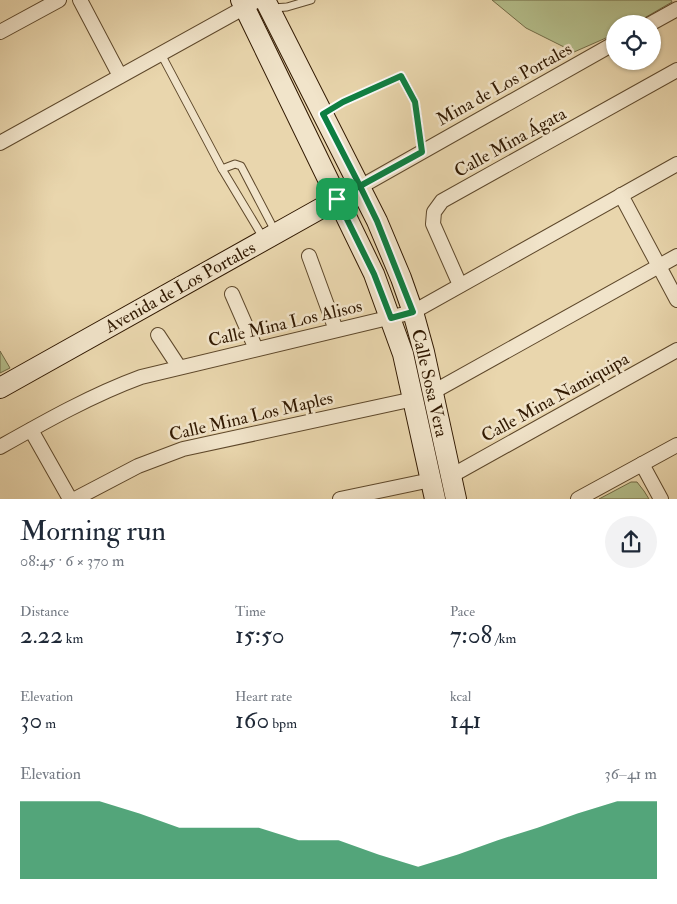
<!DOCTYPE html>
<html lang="en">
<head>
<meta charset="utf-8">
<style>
  body { margin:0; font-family:"IM FELL Double Pica",serif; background:#f2f2f3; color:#1f2937; height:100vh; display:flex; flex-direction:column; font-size:19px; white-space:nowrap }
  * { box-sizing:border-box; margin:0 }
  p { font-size:16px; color:#747a83 }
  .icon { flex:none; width:28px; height:28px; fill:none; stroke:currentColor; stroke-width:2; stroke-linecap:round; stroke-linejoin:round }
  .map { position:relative; height:499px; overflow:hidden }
  .drawer { display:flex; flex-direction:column; background:#fff; flex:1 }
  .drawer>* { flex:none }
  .buttons { position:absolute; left:606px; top:15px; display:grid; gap:10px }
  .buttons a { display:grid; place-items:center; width:55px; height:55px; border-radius:50%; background:#fff; box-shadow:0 1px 4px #0004; font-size:25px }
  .pin { position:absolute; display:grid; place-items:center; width:42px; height:42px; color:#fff; margin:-21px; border-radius:10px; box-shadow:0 2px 8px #0006 }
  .round { display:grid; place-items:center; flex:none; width:52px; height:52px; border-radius:26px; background:#f2f2f3 }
  .overview { display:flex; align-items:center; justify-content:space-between; height:85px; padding:0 20px }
  h1 { font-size:28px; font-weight:600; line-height:38px }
  .stats { display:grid; grid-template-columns:repeat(3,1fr); gap:8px; height:85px; padding:5px 20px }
  .stats div { display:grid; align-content:center }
  .stats b { font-size:25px; font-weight:600 }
  .stats small { font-size:14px; font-weight:400 }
  .stats p { font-size:14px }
  .chart { height:140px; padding:10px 20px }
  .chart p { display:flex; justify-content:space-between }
  .chart svg { width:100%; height:90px; margin-top:5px; fill:#0b8043; opacity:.7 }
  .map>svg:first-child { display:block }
  .green { fill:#b4be8b; stroke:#726b46 }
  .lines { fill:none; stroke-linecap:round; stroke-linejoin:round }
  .lane-casing { stroke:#5e482b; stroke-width:9 }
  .street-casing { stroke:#5e482b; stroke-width:16 }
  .secondary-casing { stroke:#301800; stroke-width:22 }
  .lane { stroke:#f1e4ca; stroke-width:7 }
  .street { stroke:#f1e4ca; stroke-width:14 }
  .secondary { stroke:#f1e4ca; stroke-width:20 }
  .route-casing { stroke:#fff; stroke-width:10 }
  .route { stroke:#0b8043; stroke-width:6 }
  .labels { text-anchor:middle; stroke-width:5; stroke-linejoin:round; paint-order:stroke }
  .street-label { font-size:18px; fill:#301800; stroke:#f1e4ca }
</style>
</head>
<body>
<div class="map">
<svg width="677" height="499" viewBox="0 0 677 499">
  <rect width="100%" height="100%" fill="#e9d6ad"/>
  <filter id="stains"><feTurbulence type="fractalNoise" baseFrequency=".004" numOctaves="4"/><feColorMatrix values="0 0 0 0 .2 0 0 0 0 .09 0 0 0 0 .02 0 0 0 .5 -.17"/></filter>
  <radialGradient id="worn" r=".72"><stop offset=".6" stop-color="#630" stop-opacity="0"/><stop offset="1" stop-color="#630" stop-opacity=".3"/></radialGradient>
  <g class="green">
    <polygon points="492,0 671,0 672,2 634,24 615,24 615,34 574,52 526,28"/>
    <polygon points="0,351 10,368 0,373"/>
    <polygon points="631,482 637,482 644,491 649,499 599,499"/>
  </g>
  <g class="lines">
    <defs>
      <g id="lane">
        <polyline points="273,8 287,7 311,0"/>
        <polyline points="161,54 222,169 264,239"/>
        <polyline points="324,114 343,102 401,76 415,102 422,152"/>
        <polyline points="222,169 235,164 241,166 275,231"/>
      </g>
      <g id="street">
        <polyline points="80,0 120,76"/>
        <polyline points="650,24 677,9"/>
        <polyline points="0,32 59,0"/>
        <polyline points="0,143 258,0"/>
        <polyline points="360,187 615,43"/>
        <polyline points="621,195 677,300"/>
        <polyline points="309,256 336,330"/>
        <polyline points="460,285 433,224 434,212 442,201 677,70"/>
        <polyline points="232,294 256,349"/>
        <polyline points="158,335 179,367"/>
        <polyline points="433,392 677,256"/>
        <polyline points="31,430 70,499"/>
        <path d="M0,447C46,421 92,395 141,377L413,312L677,164"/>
        <polyline points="642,464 661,499"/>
        <polyline points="451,476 677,350"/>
        <polyline points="75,499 138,466 183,449 414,399"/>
        <polyline points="340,499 431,480"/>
        <polyline points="578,499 677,445"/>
      </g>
      <g id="secondary">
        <polyline points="241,0 374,274 403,354 435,499"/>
        <polyline points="265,0 377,221 401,278 413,312 424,352 456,499"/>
        <polyline points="0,388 350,192"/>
      </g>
    </defs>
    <use href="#lane" class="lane-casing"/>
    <use href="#street" class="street-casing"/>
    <use href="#secondary" class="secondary-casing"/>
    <use href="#lane" class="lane"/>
    <use href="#street" class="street"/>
    <use href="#secondary" class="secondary"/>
  </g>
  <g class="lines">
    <defs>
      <polyline id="route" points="337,199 374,274 391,318 413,312 377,221 360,186 422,152 415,102 401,76 343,102 323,114 360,186 337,199"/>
    </defs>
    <use href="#route" class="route-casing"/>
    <use href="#route" class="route"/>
  </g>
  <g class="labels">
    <g class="street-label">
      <text transform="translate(504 84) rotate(-29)" y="6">Mina de Los Portales</text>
      <text transform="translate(510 142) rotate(-29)" y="6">Calle Mina Ágata</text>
      <text transform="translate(180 287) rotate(-29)" y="6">Avenida de Los Portales</text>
      <text transform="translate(285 323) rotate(-13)" y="6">Calle Mina Los Alisos</text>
      <text transform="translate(430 383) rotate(77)" y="6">Calle Sosa Vera</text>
      <text transform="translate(555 397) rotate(-29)" y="6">Calle Mina Namiquipa</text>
      <text transform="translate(251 416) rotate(-13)" y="6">Calle Mina Los Maples</text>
    </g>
  </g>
  <rect width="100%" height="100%" filter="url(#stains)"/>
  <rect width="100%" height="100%" fill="url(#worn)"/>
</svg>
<div class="buttons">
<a><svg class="icon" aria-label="locate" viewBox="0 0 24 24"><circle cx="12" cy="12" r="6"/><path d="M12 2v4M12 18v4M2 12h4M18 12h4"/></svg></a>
</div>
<div class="pin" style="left:337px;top:199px;background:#1e9e55"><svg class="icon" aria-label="arrive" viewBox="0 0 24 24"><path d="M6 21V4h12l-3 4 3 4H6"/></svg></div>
</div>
<section class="drawer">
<div class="overview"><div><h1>Morning run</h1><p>08:45 · 6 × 370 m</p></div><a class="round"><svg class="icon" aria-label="share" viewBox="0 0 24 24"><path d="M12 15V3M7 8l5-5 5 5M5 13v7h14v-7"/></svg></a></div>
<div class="stats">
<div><p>Distance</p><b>2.22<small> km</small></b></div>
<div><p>Time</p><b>15:50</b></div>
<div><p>Pace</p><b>7:08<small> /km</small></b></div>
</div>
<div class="stats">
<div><p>Elevation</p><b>30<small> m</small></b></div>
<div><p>Heart rate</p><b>160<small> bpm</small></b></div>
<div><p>kcal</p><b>141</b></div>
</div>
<div class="chart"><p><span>Elevation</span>36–41 m</p>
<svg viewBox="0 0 160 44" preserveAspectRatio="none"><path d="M0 44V6L10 6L20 6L30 12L40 19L50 19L60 19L70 25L80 25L90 32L100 38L110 32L120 25L130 19L140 12L150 6L160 6V44z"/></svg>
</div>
</section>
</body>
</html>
